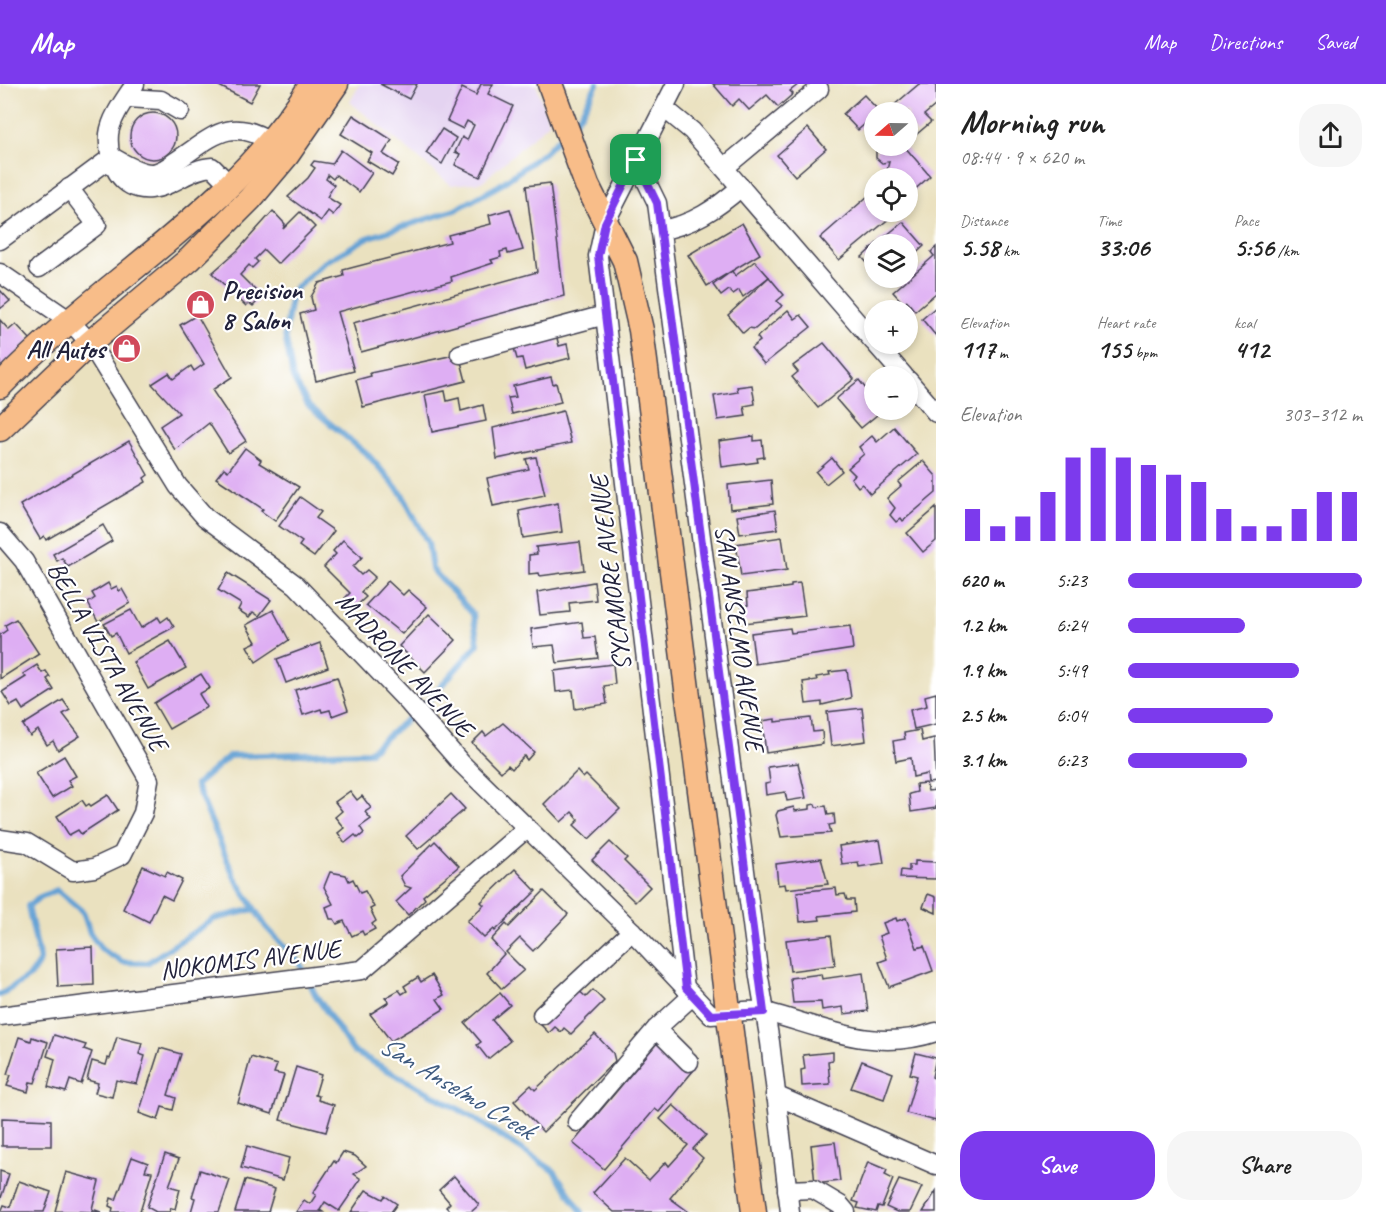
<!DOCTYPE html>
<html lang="en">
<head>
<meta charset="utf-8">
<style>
  body { margin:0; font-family:Caveat,sans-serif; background:#f6f6f6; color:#222; height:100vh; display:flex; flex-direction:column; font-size:22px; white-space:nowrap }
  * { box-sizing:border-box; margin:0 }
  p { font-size:20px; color:#767676 }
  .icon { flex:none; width:33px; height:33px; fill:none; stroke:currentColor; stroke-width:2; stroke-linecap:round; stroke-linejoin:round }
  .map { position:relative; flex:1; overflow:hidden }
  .details { display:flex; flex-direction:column; background:#fff; width:450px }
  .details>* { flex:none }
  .needle { width:39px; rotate:250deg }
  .fabs { position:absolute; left:864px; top:18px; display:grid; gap:12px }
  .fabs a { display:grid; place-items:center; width:54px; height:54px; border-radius:50%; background:#fff; box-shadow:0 3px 9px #0003; font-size:30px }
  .pin { position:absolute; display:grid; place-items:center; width:51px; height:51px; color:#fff; margin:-26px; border-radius:12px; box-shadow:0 3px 9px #0006 }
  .round { display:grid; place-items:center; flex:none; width:63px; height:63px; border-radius:24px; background:#f6f6f6 }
  .head { display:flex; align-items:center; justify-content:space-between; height:102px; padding:0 24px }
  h1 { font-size:33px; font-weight:700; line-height:45px }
  .stats { display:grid; grid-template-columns:repeat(3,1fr); gap:9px; height:102px; padding:6px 24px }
  .stats div { display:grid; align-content:center }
  .stats b { font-size:26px; font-weight:700 }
  .stats small { font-size:16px; font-weight:400 }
  .stats p { font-size:16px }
  .chart { height:168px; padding:12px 24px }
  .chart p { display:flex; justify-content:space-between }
  .chart svg { width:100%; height:108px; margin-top:6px; stroke:#7c3aed; stroke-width:6 }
  .cta { display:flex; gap:12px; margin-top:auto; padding:12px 24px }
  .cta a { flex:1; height:69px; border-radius:24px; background:#7c3aed; color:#fff; font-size:24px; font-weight:700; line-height:69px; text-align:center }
  .cta a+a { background:#f6f6f6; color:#222 }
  ul { padding:0 24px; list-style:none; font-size:20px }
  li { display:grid; grid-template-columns:96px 72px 1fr; align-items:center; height:45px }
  li i { height:15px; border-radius:8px; background:#7c3aed }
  header { display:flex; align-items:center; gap:36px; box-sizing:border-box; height:84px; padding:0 30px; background:#7c3aed; color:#fff }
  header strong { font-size:28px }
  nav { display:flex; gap:33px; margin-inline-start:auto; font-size:21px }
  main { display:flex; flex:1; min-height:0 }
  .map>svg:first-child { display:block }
  .built { fill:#e4d3f1 }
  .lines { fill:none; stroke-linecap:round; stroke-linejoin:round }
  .stream { stroke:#63a1d4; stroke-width:6 }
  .building { fill:#deaef3 }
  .minor-casing { stroke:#403f4f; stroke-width:21 }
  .major-casing { stroke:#403f4f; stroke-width:27 }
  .minor { stroke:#fff; stroke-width:18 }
  .major { stroke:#f8bd89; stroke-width:24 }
  .route-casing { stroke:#fff; stroke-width:12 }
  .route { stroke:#7c3aed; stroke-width:8 }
  .labels { text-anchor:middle; stroke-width:4.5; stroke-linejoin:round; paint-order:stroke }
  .poi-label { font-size:26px; font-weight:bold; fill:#22223b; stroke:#fff; text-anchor:start }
  .street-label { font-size:26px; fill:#22223b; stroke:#fff }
  .water-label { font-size:27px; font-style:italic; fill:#3f5b80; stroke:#fff }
</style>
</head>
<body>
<header>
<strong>Map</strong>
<nav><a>Map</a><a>Directions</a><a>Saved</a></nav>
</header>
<main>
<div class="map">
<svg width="936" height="1128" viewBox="0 0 936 1128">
  <rect width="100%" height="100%" fill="#fff"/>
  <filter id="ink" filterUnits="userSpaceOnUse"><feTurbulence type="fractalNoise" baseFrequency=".0167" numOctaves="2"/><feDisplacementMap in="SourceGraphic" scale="12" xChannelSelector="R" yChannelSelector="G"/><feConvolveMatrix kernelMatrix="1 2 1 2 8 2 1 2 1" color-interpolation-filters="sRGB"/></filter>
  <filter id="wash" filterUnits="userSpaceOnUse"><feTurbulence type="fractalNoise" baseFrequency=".008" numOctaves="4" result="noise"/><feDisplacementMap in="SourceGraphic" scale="24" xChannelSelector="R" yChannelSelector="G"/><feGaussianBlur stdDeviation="1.35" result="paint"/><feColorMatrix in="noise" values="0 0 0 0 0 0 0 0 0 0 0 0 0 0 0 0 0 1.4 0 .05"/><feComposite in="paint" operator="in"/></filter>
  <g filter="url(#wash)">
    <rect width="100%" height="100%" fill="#eae1bf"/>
    <polygon class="built" points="360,0 536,0 549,39 482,98 451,101 350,18"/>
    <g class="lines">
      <g class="stream">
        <polyline points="572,40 581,30 597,0"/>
        <polyline points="563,50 545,68 500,101 455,126 367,154 323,179 292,208 285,251 293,294 308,321 369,372 402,410 428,459 432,485 473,530 478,560 427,618 369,668 229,672 196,701 234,792 266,843 300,879 315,910 353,967 469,1031 554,1087 582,1128"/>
        <polyline points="0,911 30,892 40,877 28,822 40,813 57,806 83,828 90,849 102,866 123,878 147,879 214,835 254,825"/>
      </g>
    </g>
    <g id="blocks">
      <g class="building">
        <polygon points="221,0 260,0 250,18 219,2"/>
        <polygon points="380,0 417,0 409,15"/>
        <polygon points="481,0 493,0 488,10 513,22 480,93 455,81 460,70 455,68 462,53 467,56 474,41 467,37 463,45 447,37 462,4 476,11"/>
        <polygon points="713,0 799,0 790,7 793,10 778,23 767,11 749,26 739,15 732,22"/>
        <polygon points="919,0 936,0 936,21 924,31 931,38 917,50 908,39 908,28 898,28 893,22"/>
        <polygon points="864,11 880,28 874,28 874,32 858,46 843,30"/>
        <circle cx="153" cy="52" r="23"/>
        <polygon points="353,31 392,56 383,70 399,80 392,92 367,77 372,69 341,50"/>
        <polygon points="808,44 826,65 795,92 777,71"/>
        <polygon points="442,45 456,54 442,80 426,69"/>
        <polygon points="880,62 904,62 930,92 912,108 908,106 908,94 891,92 887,86 889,78 882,79 876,74 876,67"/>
        <polygon points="341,66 372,89 359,108 336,91 333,95 328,91 326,95 334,101 327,113 340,121 333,131 328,127 321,137 288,113 308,94 315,84 311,81 314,77 332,80"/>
        <polygon points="550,99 564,212 361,268 353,239 537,188 526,102"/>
        <polygon points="874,110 874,128 897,128 839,176 820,154 868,112 870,114"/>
        <polygon points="510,125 523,166 508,170 507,166 500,168 501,173 491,176 493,179 451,193 452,197 337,228 354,287 316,297 300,230 314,226 311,213 319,199 344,192 343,186 450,158 448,151 491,140 489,131"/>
        <polygon points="273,127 285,140 283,145 300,128 315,143 278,180 264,166 255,175 258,178 252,184 249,181 240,191 262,213 253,222 249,219 246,222 212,189 238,166"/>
        <polygon points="903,138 924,162 908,177 908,160 876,160"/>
        <polygon points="742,139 760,170 707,202 688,171"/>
        <polygon points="874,162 874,187 862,173"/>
        <polygon points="936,163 936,209 915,227 907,217 904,220 893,208 934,172 931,168"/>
        <polygon points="755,177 769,193 743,213 739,206 733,210 729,206 721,212 713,201 732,187 735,192"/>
        <polygon points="769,193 784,211 777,217 782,222 755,245 749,244 743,249 728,231"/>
        <polygon points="0,206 10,217 0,225"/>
        <polygon points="936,223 936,252 922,235"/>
        <polygon points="788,226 795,235 801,231 811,243 764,280 751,264 760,257 757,253"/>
        <polygon points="197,231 232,293 212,306 246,357 228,369 209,339 175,366 160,342 179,329 152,300 169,289 173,295 191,282 194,287 204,280 180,241"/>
        <polygon points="0,236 9,246 16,240 31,256 0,286"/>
        <polygon points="555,246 559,262 567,260 570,274 525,286 522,274 517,275 513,260"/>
        <polygon points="824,259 854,295 818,324 792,293 798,288 793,282"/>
        <polygon points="459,270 466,297 363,323 356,296 371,292 370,289"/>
        <polygon points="551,293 553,300 556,299 561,318 512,330 508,314 516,313 513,302"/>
        <polygon points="859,296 874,315 874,326 883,326 861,344 836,315"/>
        <polygon points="752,301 755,320 744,322 746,332 718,336 714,312 738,308 737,303"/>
        <polygon points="445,307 447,317 459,314 461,327 483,321 486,337 432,348 425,311"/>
        <polygon points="563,327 571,359 497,375 493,344"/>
        <polygon points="894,343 917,370 870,410 862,400 858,403 851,394 855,391 848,384 864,370 859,363 872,352 877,358"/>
        <polygon points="754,352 754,357 762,356 764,373 757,374 758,378 722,383 719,357"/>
        <polygon points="129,357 148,391 144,394 146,398 46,456 44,452 40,455 20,421"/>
        <polygon points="245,364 261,376 259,379 299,403 275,437 261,427 263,425 216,394 224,384 228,387"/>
        <polygon points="536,373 545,411 493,422 487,394 529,385 526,375"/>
        <polygon points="832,374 842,387 826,400 816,388"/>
        <polygon points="923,377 936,392 936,409 903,437 901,434 896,438 890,431 895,424 887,414 901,402 898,398"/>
        <polygon points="771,396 773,420 730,425 728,401"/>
        <polygon points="300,413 321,428 316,434 334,447 314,473 299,462 302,458 279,442"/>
        <polygon points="558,419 562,448 523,454 519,427"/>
        <polygon points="936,424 936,457 923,468 907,449"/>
        <polygon points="775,426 778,445 740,450 737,432"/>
        <polygon points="103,441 112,457 68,483 62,474 57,477 53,470"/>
        <polygon points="782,453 787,486 741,492 736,460"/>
        <polygon points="343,456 362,473 353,483 361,491 367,486 375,493 361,508 366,513 354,524 345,514 350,509 324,483 336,470 333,467"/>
        <polygon points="580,458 584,486 540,492 539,489 529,490 529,471 537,470 536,463"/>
        <polygon points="228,489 271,516 259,532 253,528 249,533 238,526 241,520 218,506"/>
        <polygon points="388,497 403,511 408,506 427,523 402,550 366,521"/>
        <polygon points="594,498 596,516 569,519 570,528 540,531 537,508"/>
        <polygon points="108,499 111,505 117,502 119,507 122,505 130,519 98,538 88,519 95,514 92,509"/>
        <polygon points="800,499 805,532 744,539 742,522 748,521 747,509 791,503 791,500"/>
        <polygon points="131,526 141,544 158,533 161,538 168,533 174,543 126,569 116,549 111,552 104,540"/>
        <polygon points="273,526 289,556 256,578 247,562 256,558 246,541"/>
        <polygon points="429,530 456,556 425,588 399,562"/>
        <polygon points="16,535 39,570 0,595 0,551 7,546 5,541"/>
        <polygon points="582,538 584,554 595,553 598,574 557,579 554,561 533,563 531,545"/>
        <polygon points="850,542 853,565 755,580 751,549 790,544 791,549"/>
        <polygon points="170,557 186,584 148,605 133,578"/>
        <polygon points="320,559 328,583 286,599 277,575"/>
        <polygon points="613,580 615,600 604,602 607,620 575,625 573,606 556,608 554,587"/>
        <polygon points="37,581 42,589 46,587 50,593 47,595 54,606 23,626 18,618 11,622 2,608 26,593 23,590"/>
        <polygon points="847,586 851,614 822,621 822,618 806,620 803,598 817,596 816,593 830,591 829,588"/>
        <polygon points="201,590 210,604 199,610 207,623 169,645 154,619"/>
        <polygon points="337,593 348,626 332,632 330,626 322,628 321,625 303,631 295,606"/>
        <polygon points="936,609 936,640 914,645 910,626 927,622 925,612"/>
        <polygon points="63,616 70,626 63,630 80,652 58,666 53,657 47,661 38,646 30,652 23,641"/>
        <polygon points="862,624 866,657 831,662 827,628"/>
        <polygon points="811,634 813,648 822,647 823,660 766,669 762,637 775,635 775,638"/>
        <polygon points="503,639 534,668 527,676 524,672 512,685 508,681 501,688 472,659 483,648 486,652"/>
        <polygon points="920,646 922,657 934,654 936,698 928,699 927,690 913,693 911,674 896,677 893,657 905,655 904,649"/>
        <polygon points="64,672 76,692 68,696 72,702 52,714 36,689"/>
        <polygon points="798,679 806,714 787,717 785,708 766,711 765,700 770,699 768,683"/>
        <polygon points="577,687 583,694 586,691 620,725 589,755 574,741 579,736 572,728 561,738 544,720"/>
        <polygon points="926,699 928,707 936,706 936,724 911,728 909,710 917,708 916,700"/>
        <polygon points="350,707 357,716 362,712 371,724 365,728 371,735 360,743 364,749 358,754 355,751 345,759 338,749 344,744 335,733 342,727 335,718"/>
        <polygon points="451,710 465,725 418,765 406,752"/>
        <polygon points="108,711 118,726 81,750 78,746 69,751 57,732 82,716 86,722 89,720 91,722"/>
        <polygon points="815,720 816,723 826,722 828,731 834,730 835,740 829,741 831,749 781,753 776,731 778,727 794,723 795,727 810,725 810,721"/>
        <polygon points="880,756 884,779 859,783 858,778 842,780 839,762"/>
        <polygon points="435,757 459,782 423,812 425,815 408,831 396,818 411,804 405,802 400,792"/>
        <polygon points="610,758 627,774 624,777 650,803 635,818 592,776"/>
        <polygon points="821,774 828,800 786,805 785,800 778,801 776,780"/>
        <polygon points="915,777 936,778 936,795 900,794 901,786 909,787 909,781 915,781"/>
        <polygon points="143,782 165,792 167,788 182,796 172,816 162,811 149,838 123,825"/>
        <polygon points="515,785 536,807 495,847 494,845 484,854 467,837 484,821 481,818"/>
        <polygon points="330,788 346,791 349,797 353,795 360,809 365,807 374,823 370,825 376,837 372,840 375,845 364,851 362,847 352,852 344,837 337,840 334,835 330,835 326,823 333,820 324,803"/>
        <polygon points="836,804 837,811 845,810 847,816 854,816 855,828 819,832 820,836 800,838 797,808"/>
        <polygon points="544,807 568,830 533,867 520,854 506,868 524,886 502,905 487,889 504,870 491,856 506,840 509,843"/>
        <polygon points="928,810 936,813 936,829 923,823"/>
        <polygon points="896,834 897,837 906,834 917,864 924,862 933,887 889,903 879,878 887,875 879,852 887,849 883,839"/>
        <polygon points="831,851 835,881 790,887 786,856"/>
        <polygon points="93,863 94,901 58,903 56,865"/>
        <polygon points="863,889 868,927 844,930 843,923 822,926 821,918 793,919 790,894 821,890 822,895"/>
        <polygon points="432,891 444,911 437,915 444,925 391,957 370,930 389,918 385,914 399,906 402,910 407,907 404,902 418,893 421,898"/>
        <polygon points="577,905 586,913 593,906 604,917 571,950 564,944 561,948 555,943 549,949 541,941"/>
        <polygon points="500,909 510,921 492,936 510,957 488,975 477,961 481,958 465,939"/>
        <polygon points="595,950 613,969 615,977 543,1048 514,1017 531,1001 535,1006"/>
        <polygon points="54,951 86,961 84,965 92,968 81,1000 70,996 66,1008 48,1003 55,975 47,972"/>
        <polygon points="19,953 31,957 32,953 48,958 35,999 30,998 28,1008 7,1002 11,991 7,990"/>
        <polygon points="117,953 142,959 139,970 145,972 137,1000 116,996 112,1013 95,1009 98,999 87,996 92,977 106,981 108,974 110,975"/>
        <polygon points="658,958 693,987 659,1028 655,1025 604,1085 573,1059"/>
        <polygon points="160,964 181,970 168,1011 176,1014 173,1026 162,1023 158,1036 139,1029"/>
        <polygon points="833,968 833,976 828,977 830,1000 802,1002 801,986 805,985 803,971"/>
        <polygon points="916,969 936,974 932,993 936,995 936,1037 906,1029 917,992 910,990"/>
        <polygon points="251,973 277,981 274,989 284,991 272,1030 238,1019"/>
        <polygon points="862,977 893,989 884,1015 851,1004"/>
        <polygon points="296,983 321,991 315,1011 319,1012 318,1016 334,1021 326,1048 280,1036"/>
        <polygon points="673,1021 706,1051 693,1065 703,1074 670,1114 689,1128 614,1128 593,1109 625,1074 649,1096 666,1078 669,1082 688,1061 660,1035"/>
        <polygon points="2,1034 51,1036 51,1062 2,1062"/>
        <polygon points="835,1058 840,1097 815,1100 811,1061"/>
        <polygon points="247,1062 289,1074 283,1096 241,1084"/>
        <polygon points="343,1068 355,1072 366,1082 354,1090 361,1095 339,1127 325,1118 320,1126 323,1128 296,1128 304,1116 310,1120 316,1111 313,1109 334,1077 336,1079"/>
        <polygon points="165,1070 179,1075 169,1102 180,1105 175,1125 171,1124 170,1128 156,1128 147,1123"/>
        <polygon points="132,1073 148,1079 145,1087 152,1088 140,1128 112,1128 113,1124 109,1122 111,1114 116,1116"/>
        <polygon points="868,1078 887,1086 885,1091 893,1095 882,1123 878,1122 876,1128 857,1124 859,1119 853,1117"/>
        <polygon points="200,1086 230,1096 219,1128 191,1128 195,1114 192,1113"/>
        <polygon points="0,1087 9,1090 0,1117"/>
        <polygon points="66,1088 99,1097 92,1125 101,1128 55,1127"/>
        <polygon points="454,1092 479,1121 471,1128 451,1128 446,1123 450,1119 439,1106"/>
        <polygon points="245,1096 275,1105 268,1128 235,1128"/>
        <polygon points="899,1096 922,1103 910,1128 897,1128 886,1123"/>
        <polygon points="19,1097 51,1108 44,1128 1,1128 4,1121 10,1123"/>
        <polygon points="366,1106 383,1115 385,1112 397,1120 391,1128 351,1128"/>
        <polygon points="936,1107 936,1128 923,1128"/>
      </g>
    </g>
  </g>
  <g filter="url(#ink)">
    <use href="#blocks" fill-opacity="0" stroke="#403f4f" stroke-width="1.5"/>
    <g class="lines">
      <defs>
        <g id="minor">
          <path d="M135,0C126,14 111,33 109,50C107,77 120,108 151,105C173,103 190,84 212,83L231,102"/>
          <polyline points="676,0 605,139 598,172 685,904"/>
          <polyline points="127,14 161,16 180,27"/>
          <polyline points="664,24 692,47 874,258"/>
          <path d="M112,73C123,79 138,89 151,89C159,89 170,82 176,77C211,54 230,31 271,58"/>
          <polyline points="636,76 657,119 759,893 770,958 790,1128"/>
          <polyline points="724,84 819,5"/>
          <path d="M660,146C691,142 717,124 741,103"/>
          <polyline points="0,156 112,73"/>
          <polyline points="39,184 97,141 69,104"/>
          <path d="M0,189L70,237L90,259L178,402L205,433L296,501L409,619L461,679L632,847L711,931C728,930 750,924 766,928C826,944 874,969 936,948"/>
          <polyline points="876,260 904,292"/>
          <polyline points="460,270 605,231"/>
          <polyline points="908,296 936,329"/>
          <polyline points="0,449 24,477 149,696 143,729 122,771 94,784 73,787 27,759 0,755"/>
          <polyline points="542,931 632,847"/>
          <polyline points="0,932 362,886 527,744"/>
          <polyline points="656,945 689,978"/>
          <polyline points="775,1011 936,1081"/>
          <polyline points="577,1038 656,945 692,912"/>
          <polyline points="787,1106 813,1105 840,1121 846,1128"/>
        </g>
        <g id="major">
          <polyline points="550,0 587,101 625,177 641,246 754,1128"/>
          <path d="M0,302C100,197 234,127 312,0"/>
          <polyline points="0,345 90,259 190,175 250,115 287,71 336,0"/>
        </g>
      </defs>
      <use href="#minor" class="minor-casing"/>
      <use href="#major" class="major-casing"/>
      <use href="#minor" class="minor"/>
      <use href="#major" class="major"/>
    </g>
  </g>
  <g class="lines" filter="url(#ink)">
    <defs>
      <polygon id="route" points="636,76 657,119 764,928 711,931 686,904 598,172 605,139"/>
    </defs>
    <use href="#route" class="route-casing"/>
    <use href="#route" class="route"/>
  </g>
  <defs>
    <symbol id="shop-disc" viewBox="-11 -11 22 22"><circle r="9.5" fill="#d1495b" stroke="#fff"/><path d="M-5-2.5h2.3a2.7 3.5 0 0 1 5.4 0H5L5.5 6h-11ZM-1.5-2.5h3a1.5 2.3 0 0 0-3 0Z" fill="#fff"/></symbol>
  </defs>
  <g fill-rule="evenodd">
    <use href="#shop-disc" x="184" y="204" width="33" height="33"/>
    <use href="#shop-disc" x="110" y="248" width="33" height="33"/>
  </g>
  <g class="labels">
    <g class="poi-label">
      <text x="222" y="215">Precision<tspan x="222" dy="30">8 Salon</tspan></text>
      <text x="105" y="274" text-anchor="end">All Autos</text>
    </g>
    <g class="street-label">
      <text transform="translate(610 489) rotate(-97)" y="9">SYCAMORE AVENUE</text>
      <text transform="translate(740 554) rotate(82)" y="9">SAN ANSELMO AVENUE</text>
      <text transform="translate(108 572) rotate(60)" y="9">BELLA VISTA AVENUE</text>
      <text transform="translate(405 580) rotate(47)" y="9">MADRONE AVENUE</text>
      <text transform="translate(250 875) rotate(-7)" y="9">NOKOMIS AVENUE</text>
    </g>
    <g class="water-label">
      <text transform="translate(457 1003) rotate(31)" y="9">San Anselmo Creek</text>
    </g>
  </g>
</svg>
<div class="fabs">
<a><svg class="needle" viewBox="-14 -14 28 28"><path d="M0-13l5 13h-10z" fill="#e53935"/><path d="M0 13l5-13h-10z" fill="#767676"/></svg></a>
<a><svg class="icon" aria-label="locate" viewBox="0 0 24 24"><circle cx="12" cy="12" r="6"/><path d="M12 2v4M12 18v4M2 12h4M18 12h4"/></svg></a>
<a><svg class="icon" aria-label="layers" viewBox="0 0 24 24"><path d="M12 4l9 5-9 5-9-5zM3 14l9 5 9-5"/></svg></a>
<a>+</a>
<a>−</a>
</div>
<div class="pin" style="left:636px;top:76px;background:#1e9e55"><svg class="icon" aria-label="arrive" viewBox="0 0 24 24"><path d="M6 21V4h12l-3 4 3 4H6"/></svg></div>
</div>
<section class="details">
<div class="head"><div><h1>Morning run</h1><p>08:44 · 9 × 620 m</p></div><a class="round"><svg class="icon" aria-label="share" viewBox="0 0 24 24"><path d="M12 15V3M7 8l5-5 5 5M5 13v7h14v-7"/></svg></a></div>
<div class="stats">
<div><p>Distance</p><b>5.58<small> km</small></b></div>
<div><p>Time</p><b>33:06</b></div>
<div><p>Pace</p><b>5:56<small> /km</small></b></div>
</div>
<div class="stats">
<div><p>Elevation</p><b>117<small> m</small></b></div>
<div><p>Heart rate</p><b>155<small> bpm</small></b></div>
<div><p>kcal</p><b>412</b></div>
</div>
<div class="chart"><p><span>Elevation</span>303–312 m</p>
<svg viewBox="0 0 160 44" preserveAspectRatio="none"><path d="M5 44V31M15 44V38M25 44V34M35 44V24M45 44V10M55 44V6M65 44V10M75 44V13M85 44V17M95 44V20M105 44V31M115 44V38M125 44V38M135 44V31M145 44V24M155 44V24"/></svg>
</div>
<ul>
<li><b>620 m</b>5:23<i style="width:100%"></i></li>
<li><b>1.2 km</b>6:24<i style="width:50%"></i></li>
<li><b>1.9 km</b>5:49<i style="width:73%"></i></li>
<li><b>2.5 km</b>6:04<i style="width:62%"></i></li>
<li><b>3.1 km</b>6:23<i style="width:51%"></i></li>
</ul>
<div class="cta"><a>Save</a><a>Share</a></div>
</section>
</main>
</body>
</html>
